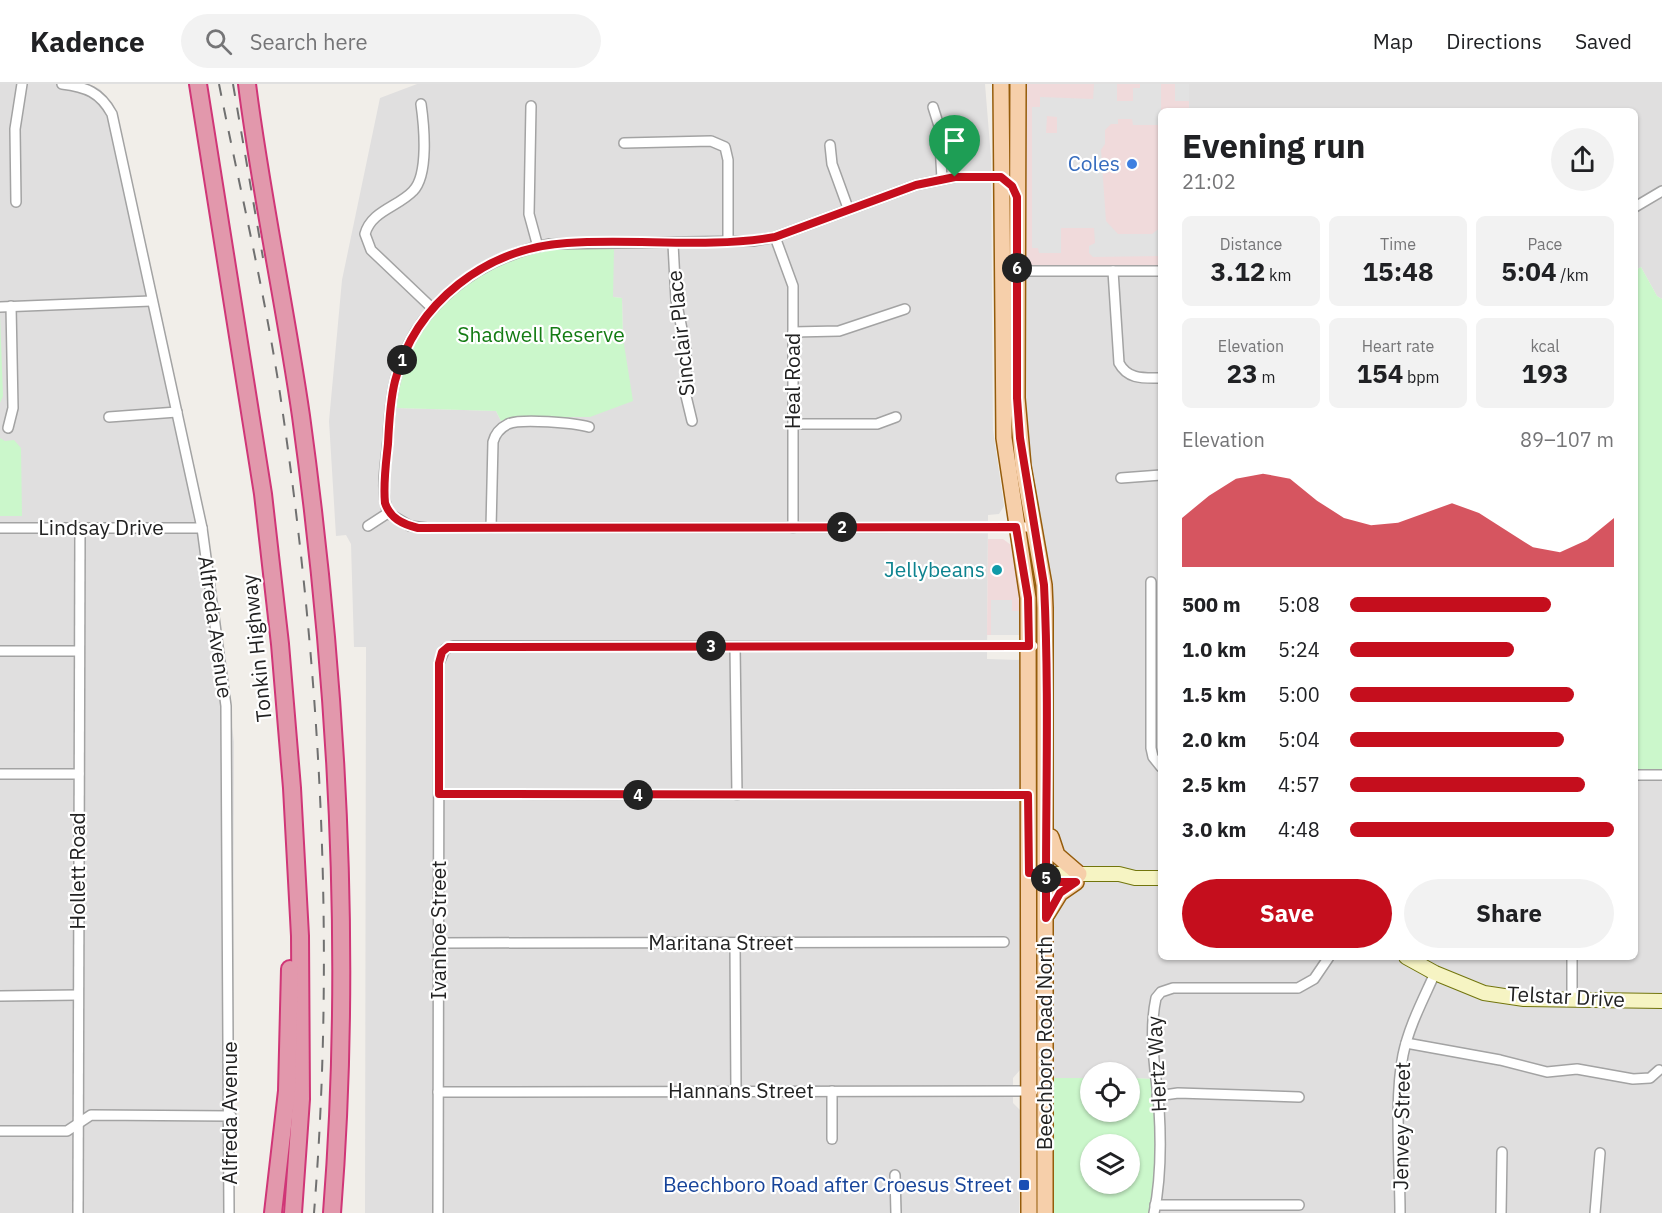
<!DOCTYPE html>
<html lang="en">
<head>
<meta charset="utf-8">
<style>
  body { margin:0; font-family:"IBM Plex Sans",sans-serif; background:#f2f2f2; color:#202124; height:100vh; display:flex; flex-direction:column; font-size:22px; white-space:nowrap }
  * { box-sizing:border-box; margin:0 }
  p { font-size:20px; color:#757577 }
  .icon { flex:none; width:33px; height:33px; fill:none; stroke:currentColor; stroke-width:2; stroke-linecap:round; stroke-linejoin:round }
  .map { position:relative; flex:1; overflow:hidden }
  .sheet { position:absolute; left:1158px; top:24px; width:480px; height:852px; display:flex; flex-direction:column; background:#fff; border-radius:9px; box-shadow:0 2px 4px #0004 }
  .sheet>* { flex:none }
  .controls { position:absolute; left:1080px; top:978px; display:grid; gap:12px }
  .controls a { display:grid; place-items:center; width:60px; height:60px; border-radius:50%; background:#fff; box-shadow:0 2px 4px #0004; font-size:30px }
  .pin { position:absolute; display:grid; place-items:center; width:51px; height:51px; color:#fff; margin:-62px -26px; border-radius:50% 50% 50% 0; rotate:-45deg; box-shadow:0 0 6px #0007 }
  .pin .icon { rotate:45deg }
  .km { position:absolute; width:30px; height:30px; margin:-15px; border-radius:50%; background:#222; color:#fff; font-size:16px; line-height:30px; text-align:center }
  .round { display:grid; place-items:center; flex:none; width:63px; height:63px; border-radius:32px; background:#f2f2f2 }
  .summary { display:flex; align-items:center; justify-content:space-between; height:102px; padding:0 24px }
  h1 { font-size:33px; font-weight:800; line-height:45px }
  .figures { display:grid; grid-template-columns:repeat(3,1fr); gap:9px; height:102px; padding:6px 24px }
  .figures div { display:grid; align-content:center; border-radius:9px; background:#f2f2f2; text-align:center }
  .figures b { font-size:26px; font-weight:800 }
  .figures small { font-size:16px; font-weight:400 }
  .figures p { font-size:16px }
  .chart { height:168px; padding:12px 24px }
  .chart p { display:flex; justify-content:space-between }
  .chart svg { width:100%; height:108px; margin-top:6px; fill:#c50e1d; opacity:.7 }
  .primary-button { display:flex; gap:12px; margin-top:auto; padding:12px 24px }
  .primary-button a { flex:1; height:69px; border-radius:36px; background:#c50e1d; color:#fff; font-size:24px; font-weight:800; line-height:69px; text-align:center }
  .primary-button a+a { background:#f2f2f2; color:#202124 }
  ul { padding:0 24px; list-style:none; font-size:20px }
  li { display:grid; grid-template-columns:96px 72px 1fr; align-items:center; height:45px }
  li i { height:15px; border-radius:8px; background:#c50e1d }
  header { display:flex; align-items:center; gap:36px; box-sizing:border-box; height:84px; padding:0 30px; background:#fff; border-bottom:2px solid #e0e0e0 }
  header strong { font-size:28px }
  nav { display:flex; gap:33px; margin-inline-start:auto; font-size:21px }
  .search { width:420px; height:54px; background:#f2f2f2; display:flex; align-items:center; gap:15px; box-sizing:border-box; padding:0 21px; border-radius:33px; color:#757577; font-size:22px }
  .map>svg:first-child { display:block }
  .residential { fill:#e0dfdf; fill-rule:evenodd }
  .commercial { fill:#f0dadb }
  .park { fill:#cbf7cb; fill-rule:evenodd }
  .parking { fill:#e2e2e2; fill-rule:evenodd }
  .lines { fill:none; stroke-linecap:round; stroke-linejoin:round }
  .street-casing { stroke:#a3a3a3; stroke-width:12 }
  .secondary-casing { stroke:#72750d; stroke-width:16 }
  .primary-casing { stroke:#955c0b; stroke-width:18 }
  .highway-casing { stroke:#d03677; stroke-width:20 }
  .street { stroke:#fff; stroke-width:9 }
  .secondary { stroke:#f6f4c3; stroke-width:14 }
  .primary { stroke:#f6cfaa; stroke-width:15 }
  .highway { stroke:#e298ac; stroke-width:16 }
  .rail { stroke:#707070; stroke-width:2; stroke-dasharray:12 12; stroke-linecap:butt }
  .route-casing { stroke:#fff; stroke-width:12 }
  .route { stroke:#c50e1d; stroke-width:8 }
  .shop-dot { fill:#3f7fe0; stroke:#fff; stroke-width:2 }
  .culture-dot { fill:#0f9aa8; stroke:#fff; stroke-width:2 }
  .transit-dot { fill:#1a4fb4; stroke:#fff; stroke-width:2 }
  .labels { text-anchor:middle; stroke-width:4.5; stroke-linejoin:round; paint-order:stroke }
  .shop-label { font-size:21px; fill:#366cbe; stroke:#fff; text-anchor:end }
  .street-label { font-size:21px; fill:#222; stroke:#fff }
  .park-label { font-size:21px; fill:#147c14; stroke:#fff }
  .culture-label { font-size:21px; fill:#0d838f; stroke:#fff; text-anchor:end }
  .transit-label { font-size:21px; fill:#164399; stroke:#fff; text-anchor:end }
</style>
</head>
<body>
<header>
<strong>Kadence</strong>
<div class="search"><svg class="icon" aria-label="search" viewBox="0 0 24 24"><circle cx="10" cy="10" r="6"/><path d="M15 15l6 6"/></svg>Search here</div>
<nav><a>Map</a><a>Directions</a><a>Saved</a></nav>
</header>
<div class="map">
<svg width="1662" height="1129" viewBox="0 0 1662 1129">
  <rect width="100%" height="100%" fill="#f1eee9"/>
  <g class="residential">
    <polygon points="0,0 89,0 100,5 114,29 204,433 234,658 233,1129 0,1129"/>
    <path d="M417,0H985L991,74L993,346L1004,422L999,430L988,431L987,575L1021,576L1020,986L1013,994V1019L1020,1026L1019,1129H365L366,563H354L351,460L346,451L336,452L329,337L342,196L380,14ZM571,163L613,213L622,214L623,254L590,333H513L501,337L496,327L396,324L400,299L408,275L553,165Z"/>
    <polygon points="1189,0 1662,0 1662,215 1657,212 1641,183 1635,186 1635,27 1189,27"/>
    <polygon points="1017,187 1161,187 1161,873 1635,873 1635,691 1662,691 1662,1129 1154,1129 1154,995 1130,994 1130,988 1090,988 1090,994 1045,994 1045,562 1020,354"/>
  </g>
  <g class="commercial">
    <polygon points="1018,0 1189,0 1189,27 1161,27 1161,187 1017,187"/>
    <polygon points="988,455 1003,455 1011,461 1021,517 1020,551 987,551"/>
  </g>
  <g class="park">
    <path d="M571,163H614L613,213L622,214L623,254L633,317L590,333H513L501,337L496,327L396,324C406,231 481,172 571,163Z"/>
    <polygon points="1641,183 1657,212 1662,215 1662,691 1635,691 1635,186"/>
    <polygon points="0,230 3,312 0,319"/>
    <polygon points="0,354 5,357 14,356 21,364 22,432 0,432"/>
    <path d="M1045,994H1090V1028H1130V994L1154,995L1159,1026L1154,1129H1045ZM1090,1060H1130V1100H1090Z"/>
  </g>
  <g class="parking">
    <path d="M1094,0H1117V17H1133V4H1140V0H1161V41H1133L1132,35H1118V40H1111L1105,46V60L1101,66L1106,137L1118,150H1152L1161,143V172L1093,173L1089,169V162L1095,159L1094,144H1061V169H1039L1038,164H1032V23H1040V13L1093,15ZM1047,32L1057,33V49H1046Z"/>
    <rect x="1175" y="0" width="14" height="17"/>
    <polygon points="991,516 1012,516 1012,527 1020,527 1020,551 991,551"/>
  </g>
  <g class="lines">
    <defs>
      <g id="street">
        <path d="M62,0C86,3 100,8 112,30L202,444L226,622L229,1129"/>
        <path d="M421,20C424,41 429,91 413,107C398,123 371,127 365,150L371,166L432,224"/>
        <polyline points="531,22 529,130 538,163"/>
        <polyline points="933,23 939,42 942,95"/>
        <polyline points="624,59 711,57 725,63 728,76 728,157"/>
        <polyline points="830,61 832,80 848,124"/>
        <polyline points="16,118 15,45 22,0"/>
        <polyline points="1635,123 1662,107"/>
        <polyline points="775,153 793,202 793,444"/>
        <polyline points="673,160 676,216 686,265 686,312 692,337"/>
        <polyline points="1017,187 1161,187"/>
        <path d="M1113,187L1119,279C1128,296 1144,294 1161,294"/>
        <polyline points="0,223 151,217"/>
        <polyline points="793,248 839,247 905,225"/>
        <polyline points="109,333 177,328"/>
        <polyline points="793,340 877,340 896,333"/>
        <polyline points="8,344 13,324 11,222"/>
        <polyline points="1121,394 1161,391"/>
        <path d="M388,429C380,406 386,380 388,356C389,337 390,317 395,297C413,223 477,174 550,160L753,157L775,153L916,101L955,93H1001"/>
        <polyline points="388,429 410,442 427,444 1032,443"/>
        <polyline points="368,442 388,429"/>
        <polyline points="0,444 202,444"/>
        <path d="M491,444L493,358C495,350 500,344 508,340C521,334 575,339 589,343"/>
        <polyline points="1151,498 1151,664 1153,673 1161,683"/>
        <polyline points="735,562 737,711"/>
        <polyline points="0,567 79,567"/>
        <polyline points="0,690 79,690"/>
        <polyline points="1635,691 1662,691"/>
        <polyline points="439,710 1028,711"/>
        <polyline points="439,859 1004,858"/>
        <polyline points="735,859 736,1007"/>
        <polyline points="1572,873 1572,916"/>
        <polyline points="0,912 78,911"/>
        <polyline points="1406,959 1500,976 1547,988 1577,985 1633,995 1650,994 1659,986"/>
        <polyline points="438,1008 1033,1007"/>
        <polyline points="1157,1012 1178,1009 1299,1013"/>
        <polyline points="0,1047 67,1047 91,1031 231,1032"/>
        <polyline points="832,1055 832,1007"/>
        <polyline points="895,1091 896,1129"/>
        <polyline points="1155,1121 1299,1121"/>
        <polyline points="78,1129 80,445"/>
        <polyline points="438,1129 439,579 445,565 453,562 1033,562"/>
        <path d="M1154,1129C1161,1096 1161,1057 1159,1024C1156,987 1148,951 1156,914L1161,908L1173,904H1298L1314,895L1329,873"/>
        <path d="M1400,1129C1400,1082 1394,1016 1403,971C1409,942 1423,916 1435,889"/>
        <polyline points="1501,1129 1502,1068"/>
        <polyline points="1595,1129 1600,1069"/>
      </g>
      <g id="secondary">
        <polyline points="1034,790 1119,790 1135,794 1161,794"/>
        <polyline points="1406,873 1435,889 1484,909 1524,915 1662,917"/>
      </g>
      <g id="primary">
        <polyline points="1001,0 1004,354 1028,514 1029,1129"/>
        <polyline points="1018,0 1017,314 1023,382 1044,501 1045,524 1045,1129"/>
        <polyline points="1051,753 1057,771 1079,790"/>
        <polyline points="1047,830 1060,809 1076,798"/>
      </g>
      <g id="highway">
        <polyline points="198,0 263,410 280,560 292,704 300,852 301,1015 293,1129"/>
        <path d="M247,0C261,111 285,221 301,332C337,595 353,864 332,1129"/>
        <polyline points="273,1129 287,1007 290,885"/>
      </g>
    </defs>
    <use href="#street" class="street-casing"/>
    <use href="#secondary" class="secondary-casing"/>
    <use href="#primary" class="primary-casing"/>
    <use href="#highway" class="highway-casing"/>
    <use href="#street" class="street"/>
    <use href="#secondary" class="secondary"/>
    <use href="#primary" class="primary"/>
    <use href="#highway" class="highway"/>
    <g class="rail">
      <path d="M219,0C239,101 263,201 279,303C320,575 336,854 314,1129"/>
      <polyline points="233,0 263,174"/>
    </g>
  </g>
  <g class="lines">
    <defs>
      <path id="route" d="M955,93L916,101L775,153C706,165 636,154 567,159C487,164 415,218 395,297C390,317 389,339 388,360C386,379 383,399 385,419C390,434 402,440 418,444L1016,443L1028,514L1029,562L448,563L442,568L439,579V710L1028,711L1029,789H1046V834L1060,809L1076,798H1046C1046,700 1049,600 1044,501L1020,354L1017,314V113L1012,102L1001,93H955"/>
    </defs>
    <use href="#route" class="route-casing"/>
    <use href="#route" class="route"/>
  </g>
  <circle class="shop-dot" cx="1132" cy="80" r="6"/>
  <circle class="culture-dot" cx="997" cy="486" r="6"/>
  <rect class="transit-dot" x="1018" y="1095" width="12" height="12" rx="3"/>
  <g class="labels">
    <g class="shop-label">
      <text x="1120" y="87">Coles</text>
    </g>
    <g class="street-label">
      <text transform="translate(681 249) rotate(-96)" y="7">Sinclair Place</text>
      <text transform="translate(793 297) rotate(-90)" y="7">Heal Road</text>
      <text x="101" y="451">Lindsay Drive</text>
      <text transform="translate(215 543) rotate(82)" y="7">Alfreda Avenue</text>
      <text transform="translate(257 564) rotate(-96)" y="7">Tonkin Highway</text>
      <text transform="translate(78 787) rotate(-90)" y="7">Hollett Road</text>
      <text transform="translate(439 846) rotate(-90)" y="7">Ivanhoe Street</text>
      <text x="721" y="866">Maritana Street</text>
      <text transform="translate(1566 913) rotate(3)" y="7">Telstar Drive</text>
      <text transform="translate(1045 959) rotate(-90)" y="7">Beechboro Road North</text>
      <text transform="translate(1157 980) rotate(-93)" y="7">Hertz Way</text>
      <text x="741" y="1014">Hannans Street</text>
      <text transform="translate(230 1029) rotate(-90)" y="7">Alfreda Avenue</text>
      <text transform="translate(1402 1042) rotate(-89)" y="7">Jenvey Street</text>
    </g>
    <g class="park-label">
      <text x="541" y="258">Shadwell Reserve</text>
    </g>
    <g class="culture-label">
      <text x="985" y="493">Jellybeans</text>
    </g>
    <g class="transit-label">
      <text x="1012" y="1108">Beechboro Road after Croesus Street</text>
    </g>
  </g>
</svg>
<div class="controls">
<a><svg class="icon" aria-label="locate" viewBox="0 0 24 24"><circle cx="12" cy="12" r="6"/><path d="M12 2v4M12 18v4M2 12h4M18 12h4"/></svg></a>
<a><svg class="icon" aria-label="layers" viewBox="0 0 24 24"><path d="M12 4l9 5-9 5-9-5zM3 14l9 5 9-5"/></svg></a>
</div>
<div class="pin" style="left:955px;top:93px;background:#1e9e55"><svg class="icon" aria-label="arrive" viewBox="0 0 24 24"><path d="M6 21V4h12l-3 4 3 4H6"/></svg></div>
<b class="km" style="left:402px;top:276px">1</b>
<b class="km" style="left:842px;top:443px">2</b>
<b class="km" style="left:711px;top:562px">3</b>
<b class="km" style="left:638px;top:711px">4</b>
<b class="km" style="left:1046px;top:794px">5</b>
<b class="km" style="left:1017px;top:184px">6</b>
<section class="sheet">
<div class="summary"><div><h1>Evening run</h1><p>21:02</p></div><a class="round"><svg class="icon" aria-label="share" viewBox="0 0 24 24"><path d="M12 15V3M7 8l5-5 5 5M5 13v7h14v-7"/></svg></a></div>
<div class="figures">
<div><p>Distance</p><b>3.12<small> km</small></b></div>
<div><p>Time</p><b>15:48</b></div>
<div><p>Pace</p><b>5:04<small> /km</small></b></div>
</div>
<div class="figures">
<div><p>Elevation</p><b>23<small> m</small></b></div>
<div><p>Heart rate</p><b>154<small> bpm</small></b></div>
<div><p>kcal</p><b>193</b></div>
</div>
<div class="chart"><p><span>Elevation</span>89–107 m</p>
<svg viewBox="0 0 160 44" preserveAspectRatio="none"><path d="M0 44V24L10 15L20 8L30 6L40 8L50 17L60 24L70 27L80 26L90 22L100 18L110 22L120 29L130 36L140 38L150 33L160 24V44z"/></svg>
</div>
<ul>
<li><b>500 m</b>5:08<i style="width:76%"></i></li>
<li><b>1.0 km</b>5:24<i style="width:62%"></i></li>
<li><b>1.5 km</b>5:00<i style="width:85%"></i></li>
<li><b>2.0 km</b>5:04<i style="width:81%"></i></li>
<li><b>2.5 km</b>4:57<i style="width:89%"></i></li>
<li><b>3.0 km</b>4:48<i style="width:100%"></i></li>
</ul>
<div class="primary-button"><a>Save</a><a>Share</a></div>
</section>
</div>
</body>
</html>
